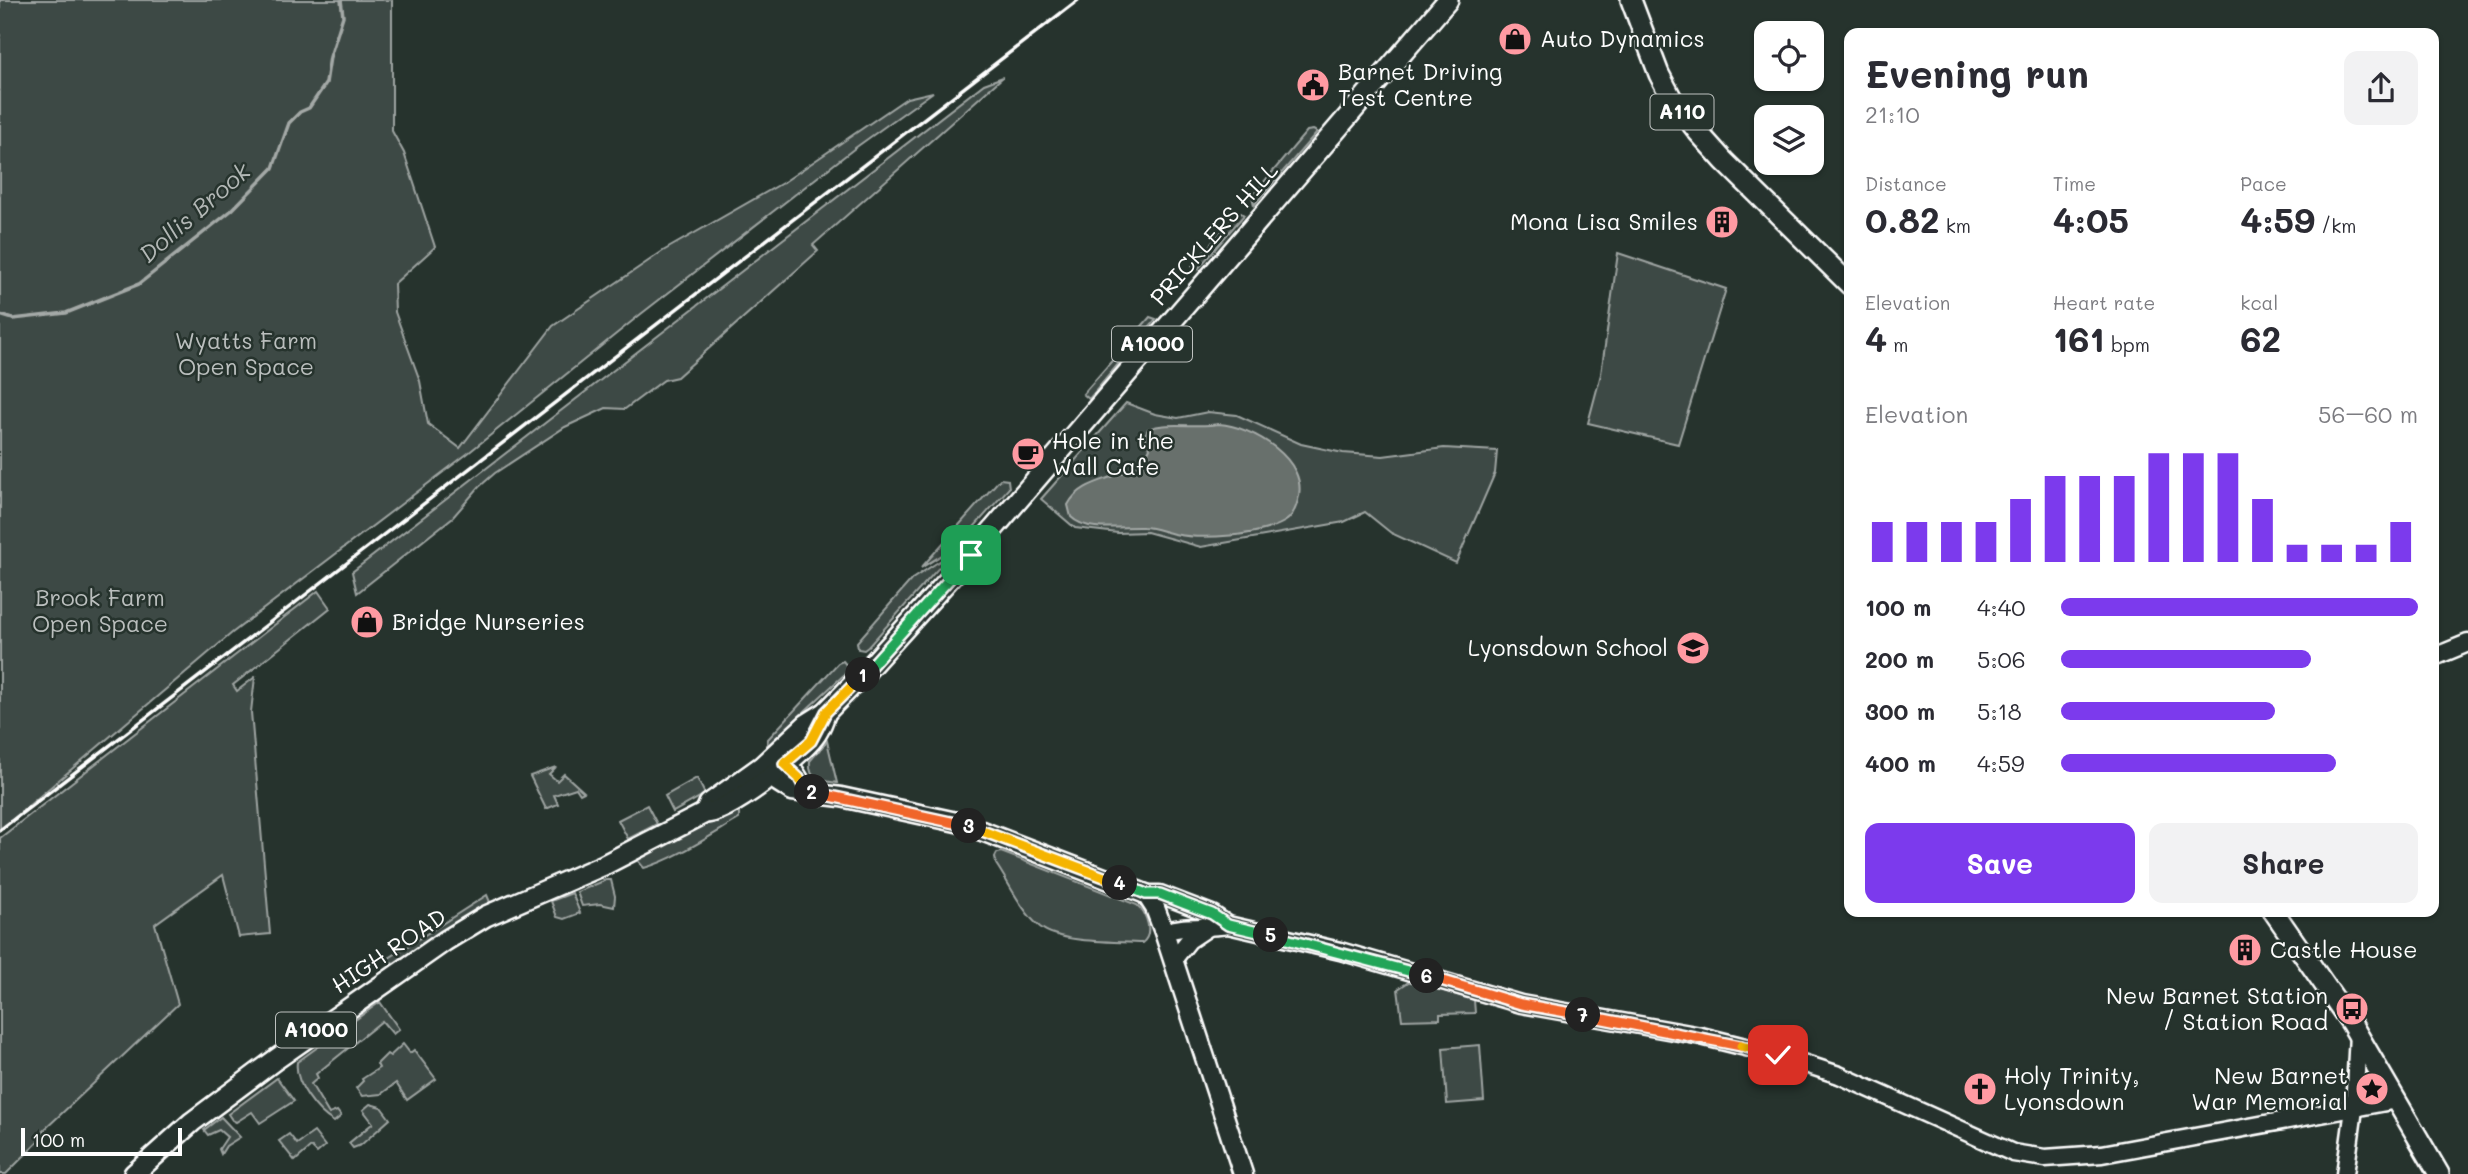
<!DOCTYPE html>
<html lang="en">
<head>
<meta charset="utf-8">
<style>
  body { margin:0; font-family:Mali,sans-serif; background:#f2f2f3; color:#2b2b33; height:100vh; display:flex; flex-direction:column; font-size:26px; white-space:nowrap }
  * { box-sizing:border-box; margin:0 }
  p { font-size:23px; color:#7c7c81 }
  .icon { flex:none; width:38px; height:38px; fill:none; stroke:currentColor; stroke-width:2; stroke-linecap:round; stroke-linejoin:round }
  .map { position:relative; flex:1; overflow:hidden }
  .drawer { position:absolute; left:1844px; top:28px; width:595px; height:889px; display:flex; flex-direction:column; background:#fff; border-radius:14px; box-shadow:0 2px 5px #0004 }
  .drawer>* { flex:none }
  .tools { position:absolute; left:1754px; top:21px; display:grid; gap:14px }
  .tools a { display:grid; place-items:center; width:70px; height:70px; border-radius:14px; background:#fff; box-shadow:0 2px 5px #0004; font-size:35px }
  .scale { position:absolute; left:21px; bottom:18px; width:161px; box-sizing:border-box; padding-left:7px; border:4px solid #fff; border-top:0; font-size:19px; line-height:24px; white-space:nowrap; color:#fff; -webkit-text-stroke:5px #26332d; paint-order:stroke }
  .pin { position:absolute; display:grid; place-items:center; width:60px; height:60px; color:#fff; margin:-30px; border-radius:14px; box-shadow:0 4px 10px #0006 }
  .km { position:absolute; width:35px; height:35px; margin:-18px; border-radius:50%; background:#222; color:#fff; font-size:19px; line-height:35px; text-align:center }
  .round { display:grid; place-items:center; flex:none; width:74px; height:74px; border-radius:14px; background:#f2f2f3 }
  .headline { display:flex; align-items:center; justify-content:space-between; height:119px; padding:0 21px }
  h1 { font-size:38px; font-weight:700; line-height:52px }
  .stats { display:grid; grid-template-columns:repeat(3,1fr); gap:10px; height:119px; padding:7px 21px }
  .stats div { display:grid; align-content:center }
  .stats b { font-size:35px; font-weight:700 }
  .stats small { font-size:19px; font-weight:400 }
  .stats p { font-size:19px }
  .chart { height:196px; padding:14px 21px }
  .chart p { display:flex; justify-content:space-between }
  .chart svg { width:100%; height:126px; margin-top:7px; stroke:#7c3aed; stroke-width:6 }
  .action { display:flex; gap:14px; margin-top:auto; padding:14px 21px }
  .action a { flex:1; height:80px; border-radius:14px; background:#7c3aed; color:#fff; font-size:28px; font-weight:700; line-height:80px; text-align:center }
  .action a+a { background:#f2f2f3; color:#2b2b33 }
  ul { padding:0 21px; list-style:none; font-size:23px }
  li { display:grid; grid-template-columns:112px 84px 1fr; align-items:center; height:52px }
  li i { height:18px; border-radius:9px; background:#7c3aed }
  .map>svg:first-child { display:block }
  .green { fill:#3e4944; stroke:#9ea4a2; stroke-width:2 }
  .water { fill:#67706c; stroke:#a4a9a7; stroke-width:2 }
  .lines { fill:none; stroke-linecap:round; stroke-linejoin:round }
  .stream { stroke:#a4a9a7; stroke-width:3.5 }
  .tertiary-casing { stroke:#fff; stroke-width:21 }
  .secondary-casing { stroke:#fff; stroke-width:23 }
  .primary-casing { stroke:#fff; stroke-width:24 }
  .tertiary { stroke:#26332d; stroke-width:16 }
  .secondary { stroke:#26332d; stroke-width:18 }
  .primary { stroke:#26332d; stroke-width:19 }
  .rail { stroke:#fff; stroke-width:3.5 }
  .split-1-casing { stroke:#fff; stroke-width:14 }
  .split-2-casing { stroke:#fff; stroke-width:14 }
  .split-3-casing { stroke:#fff; stroke-width:14 }
  .split-4-casing { stroke:#fff; stroke-width:14 }
  .split-5-casing { stroke:#fff; stroke-width:14 }
  .split-6-casing { stroke:#fff; stroke-width:14 }
  .split-7-casing { stroke:#fff; stroke-width:14 }
  .split-8-casing { stroke:#fff; stroke-width:14 }
  .split-9-casing { stroke:#fff; stroke-width:14 }
  .split-1 { stroke:#22a559; stroke-width:9 }
  .split-2 { stroke:#f5b400; stroke-width:9 }
  .split-3 { stroke:#f0652b; stroke-width:9 }
  .split-4 { stroke:#f5b400; stroke-width:9 }
  .split-5 { stroke:#22a559; stroke-width:9 }
  .split-6 { stroke:#22a559; stroke-width:9 }
  .split-7 { stroke:#f0652b; stroke-width:9 }
  .split-8 { stroke:#f0652b; stroke-width:9 }
  .split-9 { stroke:#f5b400; stroke-width:9 }
  .labels { text-anchor:middle; stroke-width:5; stroke-linejoin:round; paint-order:stroke }
  .shield { fill:#26332d; stroke:#bec2c0; stroke-width:2 }
  .shield-label { font-size:21px; font-weight:bold; fill:#fff }
  .poi-label { font-size:23px; fill:#fff; stroke:#26332d; text-anchor:start }
  .street-label { font-size:23px; fill:#fff; stroke:#26332d }
  .park-label { font-size:23px; fill:#bbbfbe; stroke:#26332d }
  .water-label { font-size:24px; font-style:italic; fill:#b3b8b6; stroke:#26332d }
</style>
</head>
<body>
<div class="map">
<svg width="2468" height="1174" viewBox="0 0 2468 1174">
  <rect width="100%" height="100%" fill="#26332d"/>
  <filter id="ink" filterUnits="userSpaceOnUse"><feTurbulence type="fractalNoise" baseFrequency=".0143" numOctaves="2"/><feDisplacementMap in="SourceGraphic" scale="14" xChannelSelector="R" yChannelSelector="G"/><feConvolveMatrix kernelMatrix="1 2 1 2 8 2 1 2 1" color-interpolation-filters="sRGB"/></filter>
  <g filter="url(#ink)">
    <g class="green">
      <polygon points="0,0 392,0 392,131 404,153 435,247 394,284 395,312 420,381 428,424 460,448 553,326 663,251 784,182 907,98 933,92 855,148 641,314 467,454 232,633 0,830"/>
      <polygon points="1003,77 813,245 818,251 677,377 664,380 625,409 606,408 565,427 495,473 479,487 453,517 357,593 352,572 984,84"/>
      <polygon points="1313,130 1317,132 1254,205 1252,196 1307,131"/>
      <polygon points="1241,213 1244,215 1197,270 1192,266 1236,215"/>
      <polygon points="1618,253 1726,289 1678,444 1588,423 1601,374"/>
      <polygon points="1150,317 1156,319 1089,399 1083,394"/>
      <polygon points="1126,403 1155,414 1178,418 1208,412 1237,415 1301,444 1343,453 1383,456 1444,448 1497,451 1495,473 1456,563 1391,533 1365,512 1344,522 1201,547 1147,532 1118,533 1075,528 1041,499"/>
      <polygon points="1000,479 1008,480 1009,488 958,545 921,568"/>
      <polygon points="952,553 868,647 864,650 858,649 857,642 912,579"/>
      <polygon points="318,591 330,608 233,685 237,691 255,677 251,712 270,934 239,937 223,875 155,924 178,1004 43,1131 45,1135 6,1174 0,1174 0,838"/>
      <polygon points="843,661 848,667 846,673 767,746 768,739 838,663"/>
      <path d="M827,741L837,783C821,780 808,781 810,761Z"/>
      <polygon points="556,767 549,774 557,781 564,774 584,792 580,794 576,788 554,795 558,804 546,809 530,776"/>
      <polygon points="697,778 705,794 673,812 665,796"/>
      <polygon points="647,805 657,824 628,839 618,820"/>
      <path d="M735,807L739,812V819C713,834 672,861 644,868L638,861L640,856Z"/>
      <path d="M1001,852L1137,905C1147,914 1154,934 1142,943C1114,941 1062,944 1040,927C1022,912 1009,883 996,864L995,857L997,853Z"/>
      <polygon points="606,880 611,880 615,896 614,907 600,904 582,906 577,892"/>
      <polygon points="572,893 580,913 564,919 557,917 551,901"/>
      <polygon points="487,895 490,902 394,963 386,960"/>
      <polygon points="1410,981 1474,1000 1475,1013 1440,1014 1440,1019 1402,1020 1398,989"/>
      <path d="M380,1002L399,1029L393,1034L382,1021L316,1074L318,1078L311,1084L329,1114L337,1111L341,1116L334,1122C317,1112 294,1083 297,1062Z"/>
      <polygon points="403,1044 410,1053 414,1050 436,1079 407,1100 396,1083 381,1094 362,1096 356,1088 363,1081 362,1079 379,1068 377,1064 387,1054 390,1056"/>
      <polygon points="1480,1045 1484,1101 1447,1104 1443,1048"/>
      <polygon points="277,1078 294,1101 260,1123 252,1112 236,1122 232,1120 228,1114"/>
      <polygon points="370,1104 381,1107 390,1119 361,1145 353,1148 349,1143 373,1123 363,1110"/>
      <polygon points="221,1117 240,1137 226,1146 221,1154 219,1149 227,1137 219,1130 208,1135 204,1130"/>
      <polygon points="314,1132 325,1146 317,1153 311,1147 295,1161 279,1141 289,1134 297,1144"/>
    </g>
    <path class="water" d="M1219,424C1252,426 1310,460 1298,500C1296,508 1292,518 1284,522C1260,536 1202,540 1174,534C1164,532 1154,527 1143,527C1122,526 1087,533 1071,517L1068,505C1085,472 1135,484 1150,448L1145,435L1148,429C1168,421 1196,428 1219,424Z"/>
    <g class="lines">
      <polyline class="stream" points="0,315 13,319 66,313 139,284 232,210 273,168 289,123 300,112 309,108 326,83 330,57 343,16 341,0"/>
      <defs>
        <g id="tertiary">
          <polyline points="2434,657 2468,643"/>
          <polyline points="1146,894 1160,894 1212,914 1228,925 1340,951 1521,1004 1701,1036 1778,1055 1839,1075 2013,1153 2045,1158 2102,1154 2397,1100"/>
          <path d="M1164,932C1188,924 1204,929 1228,925"/>
          <polyline points="1173,960 1189,940 1207,928"/>
          <polyline points="2345,1174 2354,1109 2358,1034"/>
        </g>
        <g id="secondary">
          <polyline points="775,754 795,773 806,791"/>
          <polyline points="762,766 773,779 792,791 841,797 961,823 1146,894 1155,908 1164,932 1243,1174"/>
        </g>
        <g id="primary">
          <polyline points="1631,0 1659,74 1671,97 1698,132 1724,161 1850,285"/>
          <polyline points="705,813 709,804 762,766 807,724 826,712 868,669 971,555 1448,0"/>
          <polyline points="2274,912 2351,1023 2439,1174"/>
          <path d="M134,1174L192,1122L275,1060L445,941L486,916L604,865L705,813C729,813 799,757 814,737C820,730 823,720 826,712"/>
        </g>
      </defs>
      <use href="#tertiary" class="tertiary-casing"/>
      <use href="#secondary" class="secondary-casing"/>
      <use href="#primary" class="primary-casing"/>
      <use href="#tertiary" class="tertiary"/>
      <use href="#secondary" class="secondary"/>
      <use href="#primary" class="primary"/>
      <polyline class="rail" points="0,830 1078,0"/>
    </g>
  </g>
  <g class="lines" filter="url(#ink)">
    <defs>
      <polyline id="split-1" points="863,675 971,555"/>
      <polyline id="split-2" points="812,792 806,791 799,778 784,764 811,741 826,712 863,675"/>
      <polyline id="split-3" points="812,792 969,826"/>
      <polyline id="split-4" points="969,826 1120,883"/>
      <polyline id="split-5" points="1120,883 1146,894 1160,894 1183,903 1212,914 1228,925 1271,935"/>
      <polyline id="split-6" points="1271,935 1427,976"/>
      <polyline id="split-7" points="1427,976 1521,1004 1583,1015"/>
      <polyline id="split-8" points="1583,1015 1741,1046"/>
      <polyline id="split-9" points="1741,1046 1778,1055"/>
    </defs>
    <use href="#split-1" class="split-1-casing"/>
    <use href="#split-2" class="split-2-casing"/>
    <use href="#split-3" class="split-3-casing"/>
    <use href="#split-4" class="split-4-casing"/>
    <use href="#split-5" class="split-5-casing"/>
    <use href="#split-6" class="split-6-casing"/>
    <use href="#split-7" class="split-7-casing"/>
    <use href="#split-8" class="split-8-casing"/>
    <use href="#split-9" class="split-9-casing"/>
    <use href="#split-1" class="split-1"/>
    <use href="#split-2" class="split-2"/>
    <use href="#split-3" class="split-3"/>
    <use href="#split-4" class="split-4"/>
    <use href="#split-5" class="split-5"/>
    <use href="#split-6" class="split-6"/>
    <use href="#split-7" class="split-7"/>
    <use href="#split-8" class="split-8"/>
    <use href="#split-9" class="split-9"/>
  </g>
  <defs>
    <symbol id="shop-disc" viewBox="-11 -11 22 22"><circle r="9.5" fill="#ff9aa2" stroke="#26332d"/><path d="M-5-2.5h2.3a2.7 3.5 0 0 1 5.4 0H5L5.5 6h-11ZM-1.5-2.5h3a1.5 2.3 0 0 0-3 0Z" fill="#111"/></symbol>
    <symbol id="civic-disc" viewBox="-11 -11 22 22"><circle r="9.5" fill="#ff9aa2" stroke="#26332d"/><path d="M-.6-6.5H3V-4.5H.6V-3L4-1V1h2V6H-6V1h2V-1L-.6-3ZM-1.2 2.5V6h2.4V2.5Z" fill="#111"/></symbol>
    <symbol id="building-disc" viewBox="-11 -11 22 22"><circle r="9.5" fill="#ff9aa2" stroke="#26332d"/><path d="M-4-6H4V6H1V3H-1V6H-4ZM-2.5-4.3h1.7v1.8h-1.7ZM.8-4.3h1.7v1.8H.8ZM-2.5-1h1.7V.8h-1.7ZM.8-1h1.7V.8H.8Z" fill="#111"/></symbol>
    <symbol id="cafe-disc" viewBox="-11 -11 22 22"><circle r="9.5" fill="#ff9aa2" stroke="#26332d"/><path d="M-5.5-4.5H6V0H3Q3 3.5 0 3.5H-2.5Q-5.5 3.5-5.5 0ZM3-3.2v2h1.7v-2ZM-6 4.5H4V6H-6Z" fill="#111"/></symbol>
    <symbol id="school-disc" viewBox="-11 -11 22 22"><circle r="9.5" fill="#ff9aa2" stroke="#26332d"/><path d="M0-5L7-2L0 1L-7-2ZM-4 1L0 2.5L4 1V4Q0 6-4 4Z" fill="#111"/></symbol>
    <symbol id="bus-disc" viewBox="-11 -11 22 22"><circle r="9.5" fill="#ff9aa2" stroke="#26332d"/><path d="M-5-6H5V4H4V6H2V4H-2V6H-4V4H-5ZM-3.5-4V0h7V-4ZM-3.5 1.2v1.5H-2V1.2ZM2 1.2v1.5H3.5V1.2Z" fill="#111"/></symbol>
    <symbol id="church-disc" viewBox="-11 -11 22 22"><circle r="9.5" fill="#ff9aa2" stroke="#26332d"/><path d="M-1.2-6h2.4v3.5h3.3v2.4h-3.3V6h-2.4V-.1h-3.3v-2.4h3.3Z" fill="#111"/></symbol>
    <symbol id="sight-disc" viewBox="-11 -11 22 22"><circle r="9.5" fill="#ff9aa2" stroke="#26332d"/><path d="M0-6L1.8-2.2L6-1.7L2.9 1.2L3.7 5.4L0 3.3L-3.7 5.4L-2.9 1.2L-6-1.7L-1.8-2.2Z" fill="#111"/></symbol>
  </defs>
  <g fill-rule="evenodd">
    <use href="#shop-disc" x="1496" y="20" width="38" height="38"/>
    <use href="#civic-disc" x="1294" y="66" width="38" height="38"/>
    <use href="#building-disc" x="1703" y="203" width="38" height="38"/>
    <use href="#cafe-disc" x="1009" y="435" width="38" height="38"/>
    <use href="#shop-disc" x="348" y="603" width="38" height="38"/>
    <use href="#school-disc" x="1674" y="629" width="38" height="38"/>
    <use href="#building-disc" x="2226" y="931" width="38" height="38"/>
    <use href="#bus-disc" x="2333" y="990" width="38" height="38"/>
    <use href="#church-disc" x="1961" y="1070" width="38" height="38"/>
    <use href="#sight-disc" x="2353" y="1070" width="38" height="38"/>
  </g>
  <g class="labels">
    <g class="shield">
      <rect x="1650.5" y="94.5" width="63" height="35" rx="5"/>
      <rect x="1112" y="326.5" width="80" height="35" rx="5"/>
      <rect x="276" y="1012.5" width="80" height="35" rx="5"/>
    </g>
    <g class="shield-label">
      <text x="1682" y="119">A110</text>
      <text x="1152" y="351">A1000</text>
      <text x="316" y="1037">A1000</text>
    </g>
    <g class="poi-label">
      <text x="1540" y="47">Auto Dynamics</text>
      <text x="1338" y="80">Barnet Driving<tspan x="1338" dy="26">Test Centre</tspan></text>
      <text x="1698" y="230" text-anchor="end">Mona Lisa Smiles</text>
      <text x="1052" y="449">Hole in the<tspan x="1052" dy="26">Wall Cafe</tspan></text>
      <text x="392" y="630">Bridge Nurseries</text>
      <text x="1668" y="656" text-anchor="end">Lyonsdown School</text>
      <text x="2270" y="958">Castle House</text>
      <text x="2328" y="1004" text-anchor="end">New Barnet Station<tspan x="2328" dy="26">/ Station Road</tspan></text>
      <text x="2004" y="1084">Holy Trinity,<tspan x="2004" dy="26">Lyonsdown</tspan></text>
      <text x="2348" y="1084" text-anchor="end">New Barnet<tspan x="2348" dy="26">War Memorial</tspan></text>
    </g>
    <g class="street-label">
      <text transform="translate(1214 234) rotate(-49)" y="8">PRICKLERS HILL</text>
      <text transform="translate(389 951) rotate(-34)" y="8">HIGH ROAD</text>
    </g>
    <g class="park-label">
      <text x="246" y="349">Wyatts Farm<tspan x="246" dy="26">Open Space</tspan></text>
      <text x="100" y="606">Brook Farm<tspan x="100" dy="26">Open Space</tspan></text>
    </g>
    <g class="water-label">
      <text transform="translate(195 213) rotate(-41)" y="8">Dollis Brook</text>
    </g>
  </g>
</svg>
<div class="tools">
<a><svg class="icon" aria-label="locate" viewBox="0 0 24 24"><circle cx="12" cy="12" r="6"/><path d="M12 2v4M12 18v4M2 12h4M18 12h4"/></svg></a>
<a><svg class="icon" aria-label="layers" viewBox="0 0 24 24"><path d="M12 4l9 5-9 5-9-5zM3 14l9 5 9-5"/></svg></a>
</div>
<div class="scale">100 m</div>
<div class="pin" style="left:971px;top:555px;background:#1e9e55"><svg class="icon" aria-label="arrive" viewBox="0 0 24 24"><path d="M6 21V4h12l-3 4 3 4H6"/></svg></div>
<div class="pin" style="left:1778px;top:1055px;background:#d93025"><svg class="icon" aria-label="check" viewBox="0 0 24 24"><path d="M5 12l5 5 9-10"/></svg></div>
<b class="km" style="left:863px;top:675px">1</b>
<b class="km" style="left:812px;top:792px">2</b>
<b class="km" style="left:969px;top:826px">3</b>
<b class="km" style="left:1120px;top:883px">4</b>
<b class="km" style="left:1271px;top:935px">5</b>
<b class="km" style="left:1427px;top:976px">6</b>
<b class="km" style="left:1583px;top:1015px">7</b>
<section class="drawer">
<div class="headline"><div><h1>Evening run</h1><p>21:10</p></div><a class="round"><svg class="icon" aria-label="share" viewBox="0 0 24 24"><path d="M12 15V3M7 8l5-5 5 5M5 13v7h14v-7"/></svg></a></div>
<div class="stats">
<div><p>Distance</p><b>0.82<small> km</small></b></div>
<div><p>Time</p><b>4:05</b></div>
<div><p>Pace</p><b>4:59<small> /km</small></b></div>
</div>
<div class="stats">
<div><p>Elevation</p><b>4<small> m</small></b></div>
<div><p>Heart rate</p><b>161<small> bpm</small></b></div>
<div><p>kcal</p><b>62</b></div>
</div>
<div class="chart"><p><span>Elevation</span>56–60 m</p>
<svg viewBox="0 0 160 44" preserveAspectRatio="none"><path d="M5 44V30M15 44V30M25 44V30M35 44V30M45 44V22M55 44V14M65 44V14M75 44V14M85 44V6M95 44V6M105 44V6M115 44V22M125 44V38M135 44V38M145 44V38M155 44V30"/></svg>
</div>
<ul>
<li><b>100 m</b>4:40<i style="width:100%"></i></li>
<li><b>200 m</b>5:06<i style="width:70%"></i></li>
<li><b>300 m</b>5:18<i style="width:60%"></i></li>
<li><b>400 m</b>4:59<i style="width:77%"></i></li>
</ul>
<div class="action"><a>Save</a><a>Share</a></div>
</section>
</div>
</body>
</html>
